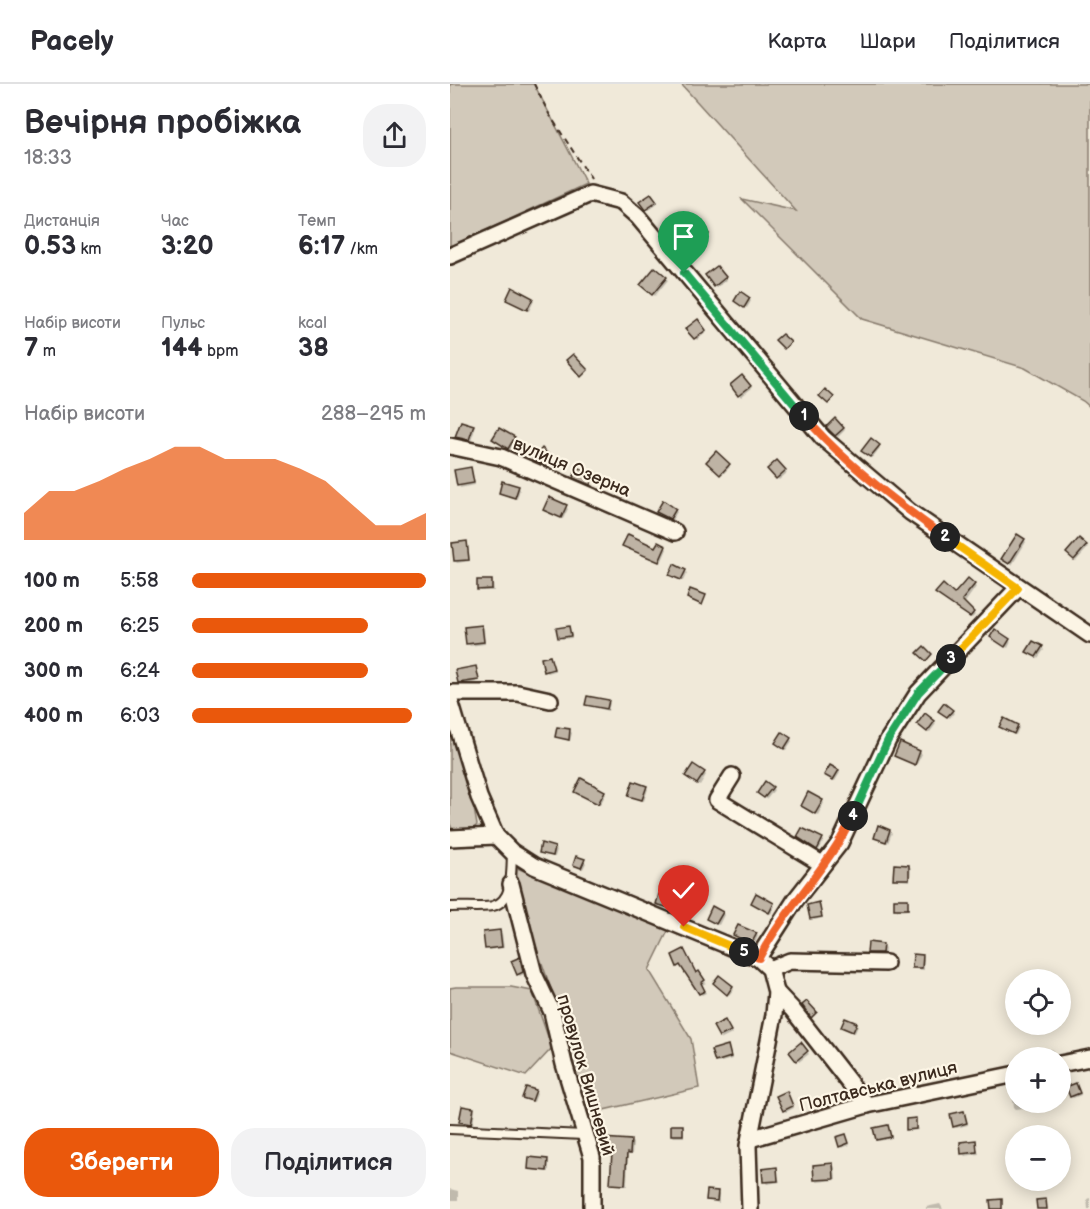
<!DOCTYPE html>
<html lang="uk">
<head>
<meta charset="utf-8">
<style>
  body { margin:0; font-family:"Balsamiq Sans",sans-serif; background:#f2f2f3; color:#2b2b33; height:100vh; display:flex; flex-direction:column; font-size:22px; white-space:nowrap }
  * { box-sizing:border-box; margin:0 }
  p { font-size:20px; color:#7c7c81 }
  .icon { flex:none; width:33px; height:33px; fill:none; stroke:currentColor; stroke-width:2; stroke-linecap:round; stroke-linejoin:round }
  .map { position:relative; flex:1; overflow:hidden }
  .sheet { display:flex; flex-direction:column; background:#fff; width:450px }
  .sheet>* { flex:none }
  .fabs { position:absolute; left:555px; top:885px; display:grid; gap:12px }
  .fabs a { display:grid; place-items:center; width:66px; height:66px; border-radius:50%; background:#fff; box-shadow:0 3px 15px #0003; font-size:30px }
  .pin { position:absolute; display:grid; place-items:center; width:51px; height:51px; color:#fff; margin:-62px -26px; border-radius:50% 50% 50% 0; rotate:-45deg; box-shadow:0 0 6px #0007 }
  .pin .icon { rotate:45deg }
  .km { position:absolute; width:30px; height:30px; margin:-15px; border-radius:50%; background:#222; color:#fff; font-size:16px; line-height:30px; text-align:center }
  .round { display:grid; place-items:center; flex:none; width:63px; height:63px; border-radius:24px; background:#f2f2f3 }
  .summary { display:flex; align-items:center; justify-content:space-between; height:102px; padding:0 24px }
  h1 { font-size:33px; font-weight:700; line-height:45px }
  .figures { display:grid; grid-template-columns:repeat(3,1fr); gap:9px; height:102px; padding:6px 24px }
  .figures div { display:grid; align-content:center }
  .figures b { font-size:26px; font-weight:700 }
  .figures small { font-size:16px; font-weight:400 }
  .figures p { font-size:16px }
  .chart { height:168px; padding:12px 24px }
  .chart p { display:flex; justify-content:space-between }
  .chart svg { width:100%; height:108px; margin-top:6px; fill:#ea580c; opacity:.7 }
  .action { display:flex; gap:12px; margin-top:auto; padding:12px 24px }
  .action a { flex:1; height:69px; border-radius:24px; background:#ea580c; color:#fff; font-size:24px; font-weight:700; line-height:69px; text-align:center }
  .action a+a { background:#f2f2f3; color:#2b2b33 }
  ul { padding:0 24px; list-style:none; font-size:20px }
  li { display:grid; grid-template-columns:96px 72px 1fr; align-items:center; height:45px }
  li i { height:15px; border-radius:8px; background:#ea580c }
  header { display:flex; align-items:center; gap:36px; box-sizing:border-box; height:84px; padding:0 30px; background:#fff; border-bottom:2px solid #e1e1e2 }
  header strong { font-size:28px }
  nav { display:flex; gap:33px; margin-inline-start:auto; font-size:21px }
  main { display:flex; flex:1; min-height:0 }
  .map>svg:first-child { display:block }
  .green { fill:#d2c9ba; stroke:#867a6c; stroke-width:1.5 }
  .shadow { fill:#0003 }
  .building { fill:#beb3a4; stroke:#3b2a1e; stroke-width:1.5 }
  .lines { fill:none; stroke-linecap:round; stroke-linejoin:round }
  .lane-casing { stroke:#3b2a1e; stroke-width:12 }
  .street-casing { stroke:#3b2a1e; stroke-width:20 }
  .path { stroke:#3b2a1e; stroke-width:2; stroke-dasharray:6 4.5; stroke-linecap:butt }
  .lane { stroke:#fcf5e5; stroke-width:8 }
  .street { stroke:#fcf5e5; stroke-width:15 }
  .split-1-casing { stroke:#fff; stroke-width:12 }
  .split-2-casing { stroke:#fff; stroke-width:12 }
  .split-3-casing { stroke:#fff; stroke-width:12 }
  .split-4-casing { stroke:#fff; stroke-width:12 }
  .split-5-casing { stroke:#fff; stroke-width:12 }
  .split-6-casing { stroke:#fff; stroke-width:12 }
  .split-1 { stroke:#22a559; stroke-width:8 }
  .split-2 { stroke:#f0652b; stroke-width:8 }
  .split-3 { stroke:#f5b400; stroke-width:8 }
  .split-4 { stroke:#22a559; stroke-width:8 }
  .split-5 { stroke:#f0652b; stroke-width:8 }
  .split-6 { stroke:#f5b400; stroke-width:8 }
  .labels { text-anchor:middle; stroke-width:4.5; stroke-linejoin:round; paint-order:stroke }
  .street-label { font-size:18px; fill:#3b2a1e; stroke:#fcf5e5 }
</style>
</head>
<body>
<header>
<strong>Pacely</strong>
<nav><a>Карта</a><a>Шари</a><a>Поділитися</a></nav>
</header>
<main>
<section class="sheet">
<div class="summary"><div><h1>Вечірня пробіжка</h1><p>18:33</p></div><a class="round"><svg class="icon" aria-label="share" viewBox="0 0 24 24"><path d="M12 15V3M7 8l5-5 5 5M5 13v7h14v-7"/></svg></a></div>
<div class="figures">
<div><p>Дистанція</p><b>0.53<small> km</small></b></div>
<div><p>Час</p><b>3:20</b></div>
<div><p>Темп</p><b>6:17<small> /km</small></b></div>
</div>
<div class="figures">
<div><p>Набір висоти</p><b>7<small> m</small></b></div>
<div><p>Пульс</p><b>144<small> bpm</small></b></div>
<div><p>kcal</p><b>38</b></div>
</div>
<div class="chart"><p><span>Набір висоти</span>288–295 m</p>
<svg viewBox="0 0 160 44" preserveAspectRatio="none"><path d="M0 44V33L10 24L20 24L30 20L40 15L50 11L60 6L70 6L80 11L90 11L100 11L110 15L120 20L130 29L140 38L150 38L160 33V44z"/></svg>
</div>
<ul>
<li><b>100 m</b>5:58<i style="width:100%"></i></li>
<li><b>200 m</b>6:25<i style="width:75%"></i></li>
<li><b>300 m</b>6:24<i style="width:75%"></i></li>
<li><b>400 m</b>6:03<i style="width:94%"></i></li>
</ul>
<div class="action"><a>Зберегти</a><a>Поділитися</a></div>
</section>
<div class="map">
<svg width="640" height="1125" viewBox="0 0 640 1125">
  <rect width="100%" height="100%" fill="#f0e9d9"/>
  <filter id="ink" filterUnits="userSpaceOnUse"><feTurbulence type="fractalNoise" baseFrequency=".0167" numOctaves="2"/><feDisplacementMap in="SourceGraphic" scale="12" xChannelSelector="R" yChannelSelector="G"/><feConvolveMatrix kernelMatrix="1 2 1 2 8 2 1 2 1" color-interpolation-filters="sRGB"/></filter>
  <g filter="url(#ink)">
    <g class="green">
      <polygon points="0,0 84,0 136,100 0,163"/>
      <polygon points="231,0 640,0 640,323 633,317 575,284 412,235 292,115 346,127"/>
      <polygon points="0,632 20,703 27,741 17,750 4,749 0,740"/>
      <polygon points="67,784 219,845 199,886 241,955 249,1004 136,1030 115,945 67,808"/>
      <polygon points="6,903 61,903 82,907 102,964 76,992 0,967 0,904"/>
    </g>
    <g class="shadow">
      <polygon points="203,113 207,120 198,126 196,125"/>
      <polygon points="267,184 277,196 267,204 257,192"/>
      <polygon points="205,185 218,196 205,212 192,201"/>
      <polygon points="82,215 84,217 79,227 60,218"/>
      <polygon points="299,215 301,217 297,224 288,219"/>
      <polygon points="248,237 257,248 247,256 238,245"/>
      <polygon points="292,293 302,304 291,313 282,301"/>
      <polygon points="385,336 395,346 388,353 378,343"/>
      <polygon points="23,343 25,345 21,357 6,353"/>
      <polygon points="64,355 66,357 60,366 45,357"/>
      <polygon points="422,356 430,364 422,374 413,366"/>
      <polygon points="92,367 100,374 94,381 86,377"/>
      <polygon points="266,369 280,383 272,391 258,378"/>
      <polygon points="327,378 337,389 329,396 319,385"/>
      <polygon points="20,384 25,401 10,404 6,387"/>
      <polygon points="68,403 70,405 67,415 50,408"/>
      <polygon points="116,423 118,425 113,435 95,426"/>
      <polygon points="225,426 227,428 222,436 210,429"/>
      <polygon points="574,456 576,458 562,481 555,477"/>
      <polygon points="630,456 638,464 626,477 618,469"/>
      <polygon points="16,458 18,460 20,477 7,479 5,477"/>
      <polygon points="215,463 217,465 211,479 176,464 206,465"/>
      <polygon points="235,487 237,489 233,497 223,492"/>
      <polygon points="41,497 43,499 44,507 31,507 29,505"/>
      <polygon points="518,497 526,503 514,520 525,531 522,534 489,510 505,513"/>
      <polygon points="32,542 34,544 35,560 20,562 18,560"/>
      <polygon points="119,544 122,554 112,555 110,553"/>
      <polygon points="545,547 561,558 558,564 543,554"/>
      <polygon points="592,564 594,566 588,574 580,569"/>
      <polygon points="100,574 105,587 98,589 96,587"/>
      <polygon points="25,583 30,597 12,601 10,598"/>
      <polygon points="158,617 160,619 158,627 137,621"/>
      <polygon points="502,627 504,629 500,634 492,628"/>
      <polygon points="484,638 486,640 480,648 471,642"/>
      <polygon points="567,642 569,644 566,651 553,644"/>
      <polygon points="120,647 122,649 120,657 107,653"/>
      <polygon points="340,655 342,657 336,666 328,661"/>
      <polygon points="470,668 472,670 467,680 446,671"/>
      <polygon points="388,687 390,689 385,697 378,692"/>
      <polygon points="254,689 256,691 250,701 239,694"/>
      <polygon points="196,703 198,705 194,717 180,711"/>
      <polygon points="322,704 324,706 317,715 310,711"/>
      <polygon points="154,708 156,710 150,721 128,709"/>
      <polygon points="372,717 374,719 368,731 354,724"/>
      <polygon points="440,747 442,749 438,759 425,754"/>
      <polygon points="351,755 372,755 374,757 369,766"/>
      <polygon points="105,764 107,766 105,773 90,768"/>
      <polygon points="134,777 136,779 133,785 124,780"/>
      <polygon points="459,782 461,784 460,797 447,796 445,794"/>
      <polygon points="307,811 325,822 321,830 303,819"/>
      <polygon points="221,815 223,817 221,825 208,820"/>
      <polygon points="457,816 459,826 448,827 446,825"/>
      <polygon points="368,820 373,834 364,836 362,834"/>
      <polygon points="272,829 274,831 269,841 260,837"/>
      <polygon points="50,847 52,849 54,864 38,866 36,864"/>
      <polygon points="306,850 308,852 304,861 287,853"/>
      <polygon points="433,862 435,864 434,871 420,870 418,868"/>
      <polygon points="224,871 246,890 250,890 256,899 252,901 256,909 252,911 250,909 233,883 231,884 229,882"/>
      <polygon points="472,873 474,875 474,886 465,885 463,883"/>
      <polygon points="69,875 74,890 70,892 68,890"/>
      <polygon points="270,893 284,905 279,911 265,899"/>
      <polygon points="276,939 282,950 272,955 265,942"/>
      <polygon points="406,940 408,942 405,949 393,943"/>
      <polygon points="351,960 359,970 349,978 341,968"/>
      <polygon points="277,962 282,975 268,979 266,977"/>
      <polygon points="602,965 606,974 592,974 591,968"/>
      <polygon points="626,1000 631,1011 623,1014 621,1012"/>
      <polygon points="85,1008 87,1010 84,1018 74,1013"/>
      <polygon points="566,1008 566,1018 579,1018 580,1023 566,1025 564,1023 562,1009"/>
      <polygon points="338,1011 344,1024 336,1028 334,1026"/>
      <polygon points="23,1025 25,1027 23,1041 13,1039 11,1037"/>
      <polygon points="513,1028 518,1041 506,1044 504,1042"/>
      <polygon points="465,1036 468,1046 460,1047 458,1045"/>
      <polygon points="232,1042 234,1044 234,1053 224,1053 222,1051"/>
      <polygon points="438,1043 442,1054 429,1057 427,1055"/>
      <polygon points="395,1051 400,1061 392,1064 390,1062"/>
      <polygon points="181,1057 183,1059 182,1071 178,1071 177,1102 163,1101 161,1100 163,1069 153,1067"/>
      <polygon points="525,1058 529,1070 515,1072 513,1070"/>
      <polygon points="97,1076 99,1078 99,1088 82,1086 80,1084"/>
      <polygon points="383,1081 385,1083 386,1096 367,1098 365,1096"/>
      <polygon points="326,1085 330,1098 317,1100 315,1098"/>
      <polygon points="0,1105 8,1107 8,1116 0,1116"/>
      <polygon points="267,1108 269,1110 269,1119 257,1116"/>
      <polygon points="640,1114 640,1125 638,1125 637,1115"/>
      <polygon points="490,1120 493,1125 476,1125 476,1123"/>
    </g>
    <g class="building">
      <polygon points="201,110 207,118 195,126 189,118"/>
      <polygon points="251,142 259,150 251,157 243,149"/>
      <polygon points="267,182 276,193 264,203 255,191"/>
      <polygon points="205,183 217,193 202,211 190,201"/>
      <polygon points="62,203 83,214 77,226 56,216"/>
      <polygon points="290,207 300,214 294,224 284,217"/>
      <polygon points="248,235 256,246 244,255 235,245"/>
      <polygon points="332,250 341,258 334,265 325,256"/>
      <polygon points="123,270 138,286 131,293 116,276"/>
      <polygon points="292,291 301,302 288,312 280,301"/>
      <polygon points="375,305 384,313 378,320 369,312"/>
      <polygon points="385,334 394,344 385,352 376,343"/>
      <polygon points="11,337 24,341 19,356 5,353"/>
      <polygon points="49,344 65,353 58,365 42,355"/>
      <polygon points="421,354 430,361 420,373 411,367"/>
      <polygon points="92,364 99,371 91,380 82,376"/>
      <polygon points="266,367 280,380 270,391 256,378"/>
      <polygon points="327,376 336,386 326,395 317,385"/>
      <polygon points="21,383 24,399 7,402 4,386"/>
      <polygon points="127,383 144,390 140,401 123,394"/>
      <polygon points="52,397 69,402 65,414 49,409"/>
      <polygon points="99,413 117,421 111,434 93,426"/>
      <polygon points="213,416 226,425 220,435 206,428"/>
      <polygon points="178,450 205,463 208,458 216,462 209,478 172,462"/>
      <polygon points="567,450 575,455 559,480 551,475"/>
      <polygon points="629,454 637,461 624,476 616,469"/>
      <polygon points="17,457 19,476 4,477 2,459"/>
      <polygon points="224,480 236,486 231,496 219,491"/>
      <polygon points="518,494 525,500 512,516 524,528 520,533 485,509 493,500 504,510"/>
      <polygon points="27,496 42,496 42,505 27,506"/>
      <polygon points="240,505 256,511 252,521 237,514"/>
      <polygon points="32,541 34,558 16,560 14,543"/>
      <polygon points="119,542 121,552 108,554 106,544"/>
      <polygon points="545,545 560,555 555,563 540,553"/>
      <polygon points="583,557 593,562 586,573 576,568"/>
      <polygon points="474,562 482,570 476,577 467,569"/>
      <polygon points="100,572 104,585 94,588 91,574"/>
      <polygon points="26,582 29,596 8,599 5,586"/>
      <polygon points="137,612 159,616 157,625 135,621"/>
      <polygon points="494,619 503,626 497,633 488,627"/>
      <polygon points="475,629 485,637 477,648 467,640"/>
      <polygon points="554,634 568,641 564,650 549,643"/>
      <polygon points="107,643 120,645 119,656 105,653"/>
      <polygon points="332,648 341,654 334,665 325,659"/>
      <polygon points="450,658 470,667 465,681 444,672"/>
      <polygon points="243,680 255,688 247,700 235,692"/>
      <polygon points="380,681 389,686 383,696 374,691"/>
      <polygon points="131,694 155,707 148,720 124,708"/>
      <polygon points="183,697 197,702 192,716 178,712"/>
      <polygon points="315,697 323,703 314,714 307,709"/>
      <polygon points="358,708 373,716 365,730 351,722"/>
      <polygon points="428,741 440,746 436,758 424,754"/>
      <polygon points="352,744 373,754 367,766 347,753"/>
      <polygon points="91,759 105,763 103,772 89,769"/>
      <polygon points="126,772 135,775 131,784 123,781"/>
      <polygon points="444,780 459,781 459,795 443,795"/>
      <polygon points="306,809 324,819 319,829 301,819"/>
      <polygon points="209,810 222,814 219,824 206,820"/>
      <rect x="444" y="815" width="14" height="10"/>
      <polygon points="369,818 372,833 360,835 357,821"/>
      <polygon points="262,822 273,828 266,840 256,835"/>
      <polygon points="288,841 307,849 301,860 283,851"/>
      <polygon points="50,846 52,863 35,865 33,848"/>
      <polygon points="418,858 433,860 432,869 417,869"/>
      <polygon points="234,865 246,889 249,887 255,896 251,899 255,907 249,910 230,881 227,883 222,871"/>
      <polygon points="463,870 473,871 472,884 462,884"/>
      <polygon points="70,873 73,888 67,891 61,877"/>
      <polygon points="269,891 283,902 277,911 263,899"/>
      <polygon points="357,917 367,928 361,934 352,921"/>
      <polygon points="395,934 407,939 403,948 391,943"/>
      <polygon points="275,936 281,947 269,953 263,942"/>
      <polygon points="351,958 358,967 346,977 339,968"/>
      <polygon points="278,961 281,973 265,978 261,966"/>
      <polygon points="626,999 630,1009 620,1013 616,1003"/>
      <polygon points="76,1003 86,1006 82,1017 72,1014"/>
      <polygon points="337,1007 343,1022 333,1027 326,1012"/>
      <polygon points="12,1022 24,1024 21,1040 9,1038"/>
      <polygon points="514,1027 517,1039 503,1043 500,1030"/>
      <polygon points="466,1034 466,1045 456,1046 456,1035"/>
      <rect x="221" y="1041" width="12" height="10"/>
      <polygon points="438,1041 441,1053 426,1056 423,1044"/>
      <polygon points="396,1050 399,1059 389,1063 386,1053"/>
      <polygon points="152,1054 181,1056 180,1070 177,1069 175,1101 160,1100 162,1068 151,1067"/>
      <polygon points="526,1056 527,1068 511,1070 510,1058"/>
      <polygon points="79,1073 98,1075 97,1087 78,1085"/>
      <polygon points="383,1079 384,1095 364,1096 363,1081"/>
      <polygon points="327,1083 328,1097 313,1098 312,1085"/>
      <polygon points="257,1106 268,1107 267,1117 256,1116"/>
      <polygon points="552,1115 552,1125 541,1125 540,1116"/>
      <polygon points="596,1115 597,1125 587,1125 586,1116"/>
    </g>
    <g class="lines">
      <defs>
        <g id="lane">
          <path d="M0,823C9,822 36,824 43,822C64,817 61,785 62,768"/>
          <polyline points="0,1045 134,1051"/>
        </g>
        <g id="street">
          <polyline points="0,172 140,110 171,118 188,133 373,354 460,428 640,551"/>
          <polyline points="0,362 51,373 225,448"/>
          <polyline points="0,609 68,609 100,616"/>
          <polyline points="0,617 29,713 46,752 62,768 84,782 308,874 320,885 326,908 324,931 298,1062 300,1125"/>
          <polyline points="282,692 267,716 372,780"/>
          <polyline points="0,754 46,752"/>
          <polyline points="61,800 84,890 102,928 114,980 142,1073 142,1125"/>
          <polyline points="308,874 346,815 390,759 438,656 468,609 568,504"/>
          <polyline points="320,885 340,877 436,879"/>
          <polyline points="326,908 342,925 417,1021"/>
          <polyline points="610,980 640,974"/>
          <polyline points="300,1055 417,1021 566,990"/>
        </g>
      </defs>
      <use href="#lane" class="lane-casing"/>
      <use href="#street" class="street-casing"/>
      <polyline class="path" points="84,0 99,30 143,98"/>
      <use href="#lane" class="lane"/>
      <use href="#street" class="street"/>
    </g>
  </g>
  <g class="lines" filter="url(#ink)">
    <defs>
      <polyline id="split-1" points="234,189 354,332"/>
      <path id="split-2" d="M354,332C392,377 447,419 495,453"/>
      <polyline id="split-3" points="495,453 568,504 501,575"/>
      <polyline id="split-4" points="403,732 438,656 468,609 501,575"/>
      <path id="split-5" d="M294,868L309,874C336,823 379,783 403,732"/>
      <polyline id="split-6" points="234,843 294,868"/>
    </defs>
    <use href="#split-1" class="split-1-casing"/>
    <use href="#split-2" class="split-2-casing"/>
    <use href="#split-3" class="split-3-casing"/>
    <use href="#split-4" class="split-4-casing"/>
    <use href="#split-5" class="split-5-casing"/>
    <use href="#split-6" class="split-6-casing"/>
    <use href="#split-1" class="split-1"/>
    <use href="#split-2" class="split-2"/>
    <use href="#split-3" class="split-3"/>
    <use href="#split-4" class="split-4"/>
    <use href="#split-5" class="split-5"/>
    <use href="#split-6" class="split-6"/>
  </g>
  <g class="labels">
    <g class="street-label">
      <text transform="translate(122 383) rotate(23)" y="6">вулиця Озерна</text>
      <text transform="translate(136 991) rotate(74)" y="6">провулок Вишневий</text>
      <text transform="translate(428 1002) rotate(-14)" y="6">Полтавська вулиця</text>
    </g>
  </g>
</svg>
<div class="fabs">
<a><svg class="icon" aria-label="locate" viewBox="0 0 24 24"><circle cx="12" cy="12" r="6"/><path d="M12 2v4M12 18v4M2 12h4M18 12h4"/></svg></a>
<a>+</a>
<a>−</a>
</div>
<div class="pin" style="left:234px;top:189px;background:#1e9e55"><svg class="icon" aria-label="arrive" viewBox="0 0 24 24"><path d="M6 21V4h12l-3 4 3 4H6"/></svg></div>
<div class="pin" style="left:234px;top:843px;background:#d93025"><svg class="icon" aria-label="check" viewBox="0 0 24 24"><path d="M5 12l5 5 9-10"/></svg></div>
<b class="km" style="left:354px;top:332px">1</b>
<b class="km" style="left:495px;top:453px">2</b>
<b class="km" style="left:501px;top:575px">3</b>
<b class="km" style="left:403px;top:732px">4</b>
<b class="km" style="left:294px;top:868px">5</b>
</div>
</main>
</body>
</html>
